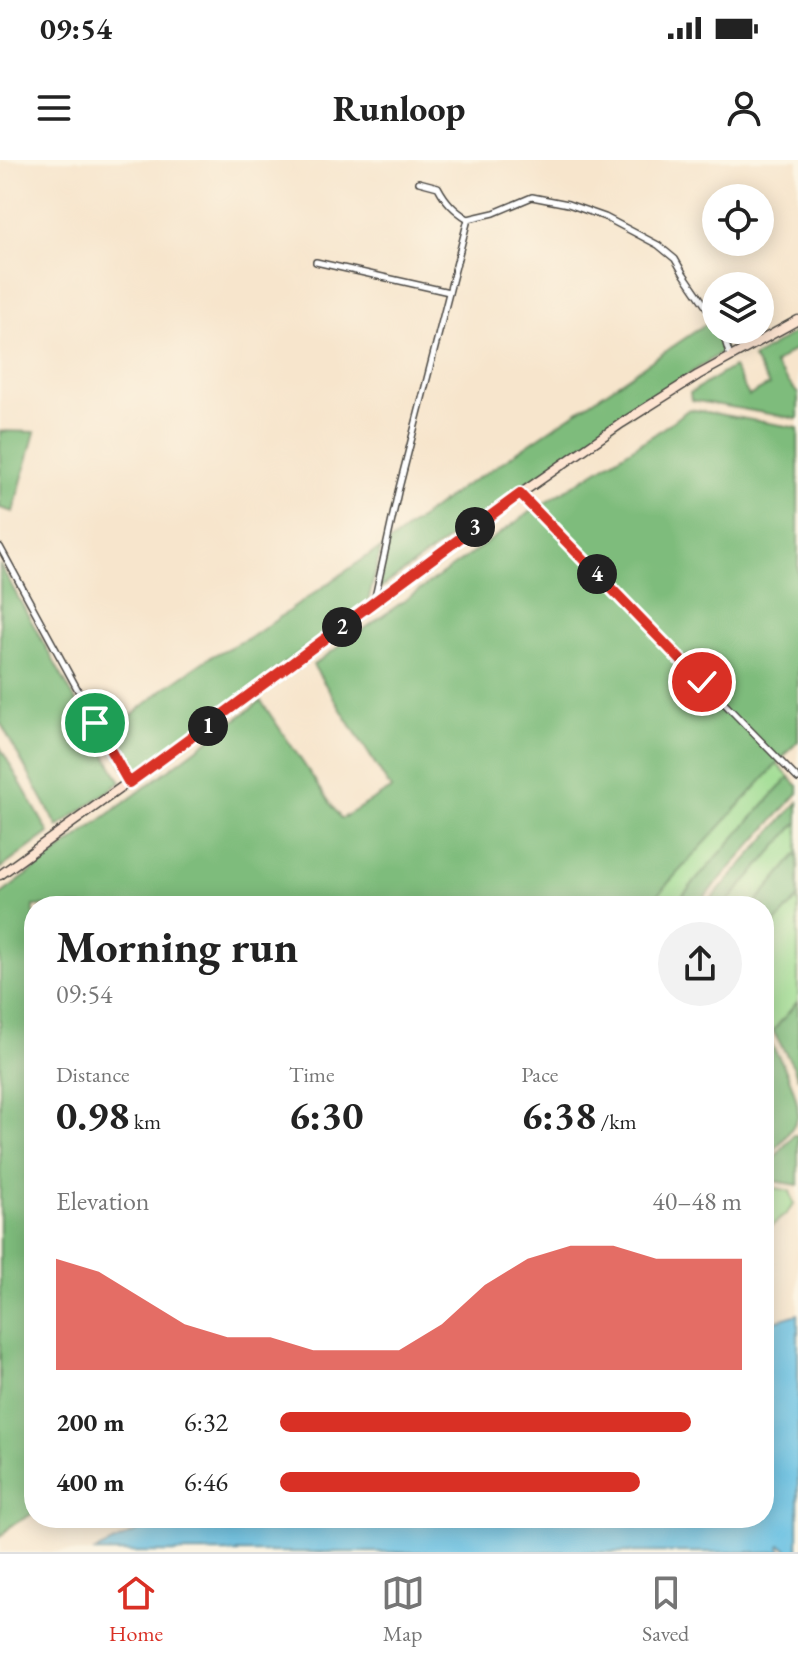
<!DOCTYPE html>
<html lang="en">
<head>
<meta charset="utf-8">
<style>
  body { margin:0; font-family:"EB Garamond",serif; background:#f2f2f2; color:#222; height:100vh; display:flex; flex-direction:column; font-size:30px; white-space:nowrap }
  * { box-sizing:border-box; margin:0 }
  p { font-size:26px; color:#767676 }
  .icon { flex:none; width:44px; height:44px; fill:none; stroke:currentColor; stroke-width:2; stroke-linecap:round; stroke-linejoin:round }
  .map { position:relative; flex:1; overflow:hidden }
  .side { position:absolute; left:24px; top:736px; width:750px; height:632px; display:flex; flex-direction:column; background:#fff; border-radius:32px; box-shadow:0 4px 20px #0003 }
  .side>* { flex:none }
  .tools { position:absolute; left:702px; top:24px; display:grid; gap:16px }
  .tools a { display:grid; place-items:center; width:72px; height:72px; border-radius:50%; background:#fff; box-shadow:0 4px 20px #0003; font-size:40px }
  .pin { position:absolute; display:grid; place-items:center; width:68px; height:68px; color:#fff; margin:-34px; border:4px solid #fff; border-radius:50%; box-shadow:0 2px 8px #0007 }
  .km { position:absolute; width:40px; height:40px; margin:-20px; border-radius:50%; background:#222; color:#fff; font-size:22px; line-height:40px; text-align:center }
  .round { display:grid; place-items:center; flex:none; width:84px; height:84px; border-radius:42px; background:#f2f2f2 }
  .summary { display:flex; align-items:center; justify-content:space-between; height:136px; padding:0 32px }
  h1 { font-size:44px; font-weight:700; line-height:60px }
  .figures { display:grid; grid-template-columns:repeat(3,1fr); gap:12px; height:136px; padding:8px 32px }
  .figures div { display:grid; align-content:center }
  .figures b { font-size:40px; font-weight:700 }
  .figures small { font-size:22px; font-weight:400 }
  .figures p { font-size:22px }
  .chart { height:224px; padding:16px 32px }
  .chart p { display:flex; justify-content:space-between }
  .chart svg { width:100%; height:144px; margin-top:8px; fill:#d93025; opacity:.7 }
  ul { padding:0 32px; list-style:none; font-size:26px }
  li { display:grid; grid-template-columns:128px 96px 1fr; align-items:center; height:60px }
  li i { height:20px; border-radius:10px; background:#d93025 }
  .status { display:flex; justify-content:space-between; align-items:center; height:56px; padding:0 40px; background:#fff; direction:ltr }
  .status svg { height:22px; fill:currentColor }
  header { display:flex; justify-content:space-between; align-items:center; height:104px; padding:0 32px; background:#fff; font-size:36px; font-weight:700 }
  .dock { display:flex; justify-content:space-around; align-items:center; height:112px; border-top:2px solid #e0e0e0; background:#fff; font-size:22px; color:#767676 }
  .dock a { display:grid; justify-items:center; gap:4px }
  .dock .selected { color:#d93025 }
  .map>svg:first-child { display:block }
  .green { fill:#9ddc91; stroke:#64845e; stroke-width:2 }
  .forest { fill:#7ebc7b; stroke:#547453; stroke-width:2 }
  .water { fill:#66c0e3; stroke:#487687; stroke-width:2 }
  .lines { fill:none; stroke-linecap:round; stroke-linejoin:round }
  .minor-casing { stroke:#4a4743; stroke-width:8 }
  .secondary-casing { stroke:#4a4743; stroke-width:11 }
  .minor { stroke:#fff; stroke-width:5 }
  .secondary { stroke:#fde4d1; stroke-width:8 }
  .route-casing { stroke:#fff; stroke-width:16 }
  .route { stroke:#d93025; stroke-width:10 }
</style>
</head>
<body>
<div class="status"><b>09:54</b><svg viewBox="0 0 49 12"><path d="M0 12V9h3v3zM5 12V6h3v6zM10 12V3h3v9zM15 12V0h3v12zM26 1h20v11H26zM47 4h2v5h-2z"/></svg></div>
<header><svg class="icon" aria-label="menu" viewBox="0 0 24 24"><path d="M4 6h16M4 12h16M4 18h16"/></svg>Runloop<svg class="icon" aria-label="person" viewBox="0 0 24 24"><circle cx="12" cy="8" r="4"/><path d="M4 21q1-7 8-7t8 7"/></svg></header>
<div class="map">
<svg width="798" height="1392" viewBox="0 0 798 1392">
  <rect width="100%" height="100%" fill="#fcf5e5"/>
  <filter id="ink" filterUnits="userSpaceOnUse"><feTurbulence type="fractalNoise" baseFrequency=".0125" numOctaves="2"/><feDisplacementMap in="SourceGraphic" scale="16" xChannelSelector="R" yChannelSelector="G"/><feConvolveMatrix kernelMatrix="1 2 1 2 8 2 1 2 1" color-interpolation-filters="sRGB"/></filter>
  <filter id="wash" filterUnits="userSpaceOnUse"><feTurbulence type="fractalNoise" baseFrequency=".006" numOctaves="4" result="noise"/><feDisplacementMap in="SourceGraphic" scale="32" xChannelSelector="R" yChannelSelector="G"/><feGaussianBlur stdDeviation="1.8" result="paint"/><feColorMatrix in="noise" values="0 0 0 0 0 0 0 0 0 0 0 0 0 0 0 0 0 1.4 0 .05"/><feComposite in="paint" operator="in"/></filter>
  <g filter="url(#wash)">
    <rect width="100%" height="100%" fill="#f7e5cc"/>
    <g class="green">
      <polygon points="777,604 789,617 673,746 647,746"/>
      <polygon points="798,662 798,693 753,746 724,746"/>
      <polygon points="798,738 798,841 773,871 764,865 764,776"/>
      <polygon points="775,1028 790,1031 794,1044 786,1054 764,1072 764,1036"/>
    </g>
    <g class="forest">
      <polygon points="712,160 725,190 520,328 378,430 388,383 462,327 486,313"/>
      <polygon points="798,170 798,187 774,204 798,234 798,259 691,240 690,233 733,207 749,236 769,225 753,198"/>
      <polygon points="689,249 798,268 798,581 647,746 34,746 34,1353 12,1365 0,1377 0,735 261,541 341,659 391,629 313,505 529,353 655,274"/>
      <polygon points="0,271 35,272 13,352 0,348"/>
      <polygon points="381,389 368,442 130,617 106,576 165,528 210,497 253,476 369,395"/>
      <polygon points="0,405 121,622 58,667 0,562"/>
      <polygon points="0,587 49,673 0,709"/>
      <polygon points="789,617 798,626 798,633 696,746 673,746"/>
      <polygon points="798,642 798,662 724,746 705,746"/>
      <polygon points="798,693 798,738 764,776 764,746 753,746"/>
      <polygon points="798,841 798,919 793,906 773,871"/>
      <path d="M767,879C781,898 798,930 798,955C795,969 774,990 764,1001V880Z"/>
      <polygon points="794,975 798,975 798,1025 768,1020 764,1017 767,1006"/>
    </g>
    <polygon class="water" points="798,1154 798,1392 789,1392 787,1388 780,1385 779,1387 783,1392 93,1392 136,1372 171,1358 764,1358 764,1164"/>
  </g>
  <g filter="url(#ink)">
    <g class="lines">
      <defs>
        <g id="minor">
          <path d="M419,22L438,27C446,42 454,50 468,59L494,53L532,37L568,44L605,57L658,85L675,99L683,113L716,161"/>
          <polyline points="316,102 449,132"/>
          <polyline points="722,170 730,197"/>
          <polyline points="724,173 750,187"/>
          <polyline points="520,334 798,619"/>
          <polyline points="0,387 128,622"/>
          <polyline points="374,442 398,332 468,59"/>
        </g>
        <polyline id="secondary" points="0,715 303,496 438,393 520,334 622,263 698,215 798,160"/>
      </defs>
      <use href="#minor" class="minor-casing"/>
      <use href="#secondary" class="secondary-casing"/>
      <use href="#minor" class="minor"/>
      <use href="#secondary" class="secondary"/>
    </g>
  </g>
  <g class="lines" filter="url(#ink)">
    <defs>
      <path id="route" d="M95,563L129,623C260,528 389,430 520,334L702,522"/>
    </defs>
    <use href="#route" class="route-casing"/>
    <use href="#route" class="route"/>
  </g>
</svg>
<div class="tools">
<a><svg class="icon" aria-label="locate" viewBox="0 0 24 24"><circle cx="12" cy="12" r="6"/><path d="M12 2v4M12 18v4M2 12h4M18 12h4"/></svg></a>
<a><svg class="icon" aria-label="layers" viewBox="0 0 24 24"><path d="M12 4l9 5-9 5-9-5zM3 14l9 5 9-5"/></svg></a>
</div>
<div class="pin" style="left:95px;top:563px;background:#1e9e55"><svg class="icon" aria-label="arrive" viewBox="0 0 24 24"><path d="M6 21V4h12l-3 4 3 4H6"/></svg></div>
<div class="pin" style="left:702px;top:522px;background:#d93025"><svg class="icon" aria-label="check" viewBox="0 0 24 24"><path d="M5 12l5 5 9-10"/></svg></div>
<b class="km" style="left:208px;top:566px">1</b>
<b class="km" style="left:342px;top:467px">2</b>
<b class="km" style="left:475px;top:367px">3</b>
<b class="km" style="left:597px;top:414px">4</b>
<section class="side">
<div class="summary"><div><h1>Morning run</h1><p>09:54</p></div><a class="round"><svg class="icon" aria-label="share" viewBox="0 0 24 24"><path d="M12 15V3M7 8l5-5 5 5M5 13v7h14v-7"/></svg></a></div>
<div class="figures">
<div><p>Distance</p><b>0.98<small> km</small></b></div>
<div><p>Time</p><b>6:30</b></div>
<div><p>Pace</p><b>6:38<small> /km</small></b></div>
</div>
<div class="chart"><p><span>Elevation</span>40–48 m</p>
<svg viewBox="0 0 160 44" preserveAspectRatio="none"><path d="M0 44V10L10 14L20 22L30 30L40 34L50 34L60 38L70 38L80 38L90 30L100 18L110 10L120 6L130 6L140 10L150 10L160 10V44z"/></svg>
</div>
<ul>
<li><b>200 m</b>6:32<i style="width:89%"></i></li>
<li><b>400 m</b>6:46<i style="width:78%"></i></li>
</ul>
</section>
</div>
<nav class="dock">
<a class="selected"><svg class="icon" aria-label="home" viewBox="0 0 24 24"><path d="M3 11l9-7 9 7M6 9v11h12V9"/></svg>Home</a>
<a><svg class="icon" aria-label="map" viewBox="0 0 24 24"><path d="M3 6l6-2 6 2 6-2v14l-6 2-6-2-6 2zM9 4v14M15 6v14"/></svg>Map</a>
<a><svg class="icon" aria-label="saved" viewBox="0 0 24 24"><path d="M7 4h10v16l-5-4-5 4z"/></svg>Saved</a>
</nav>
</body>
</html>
